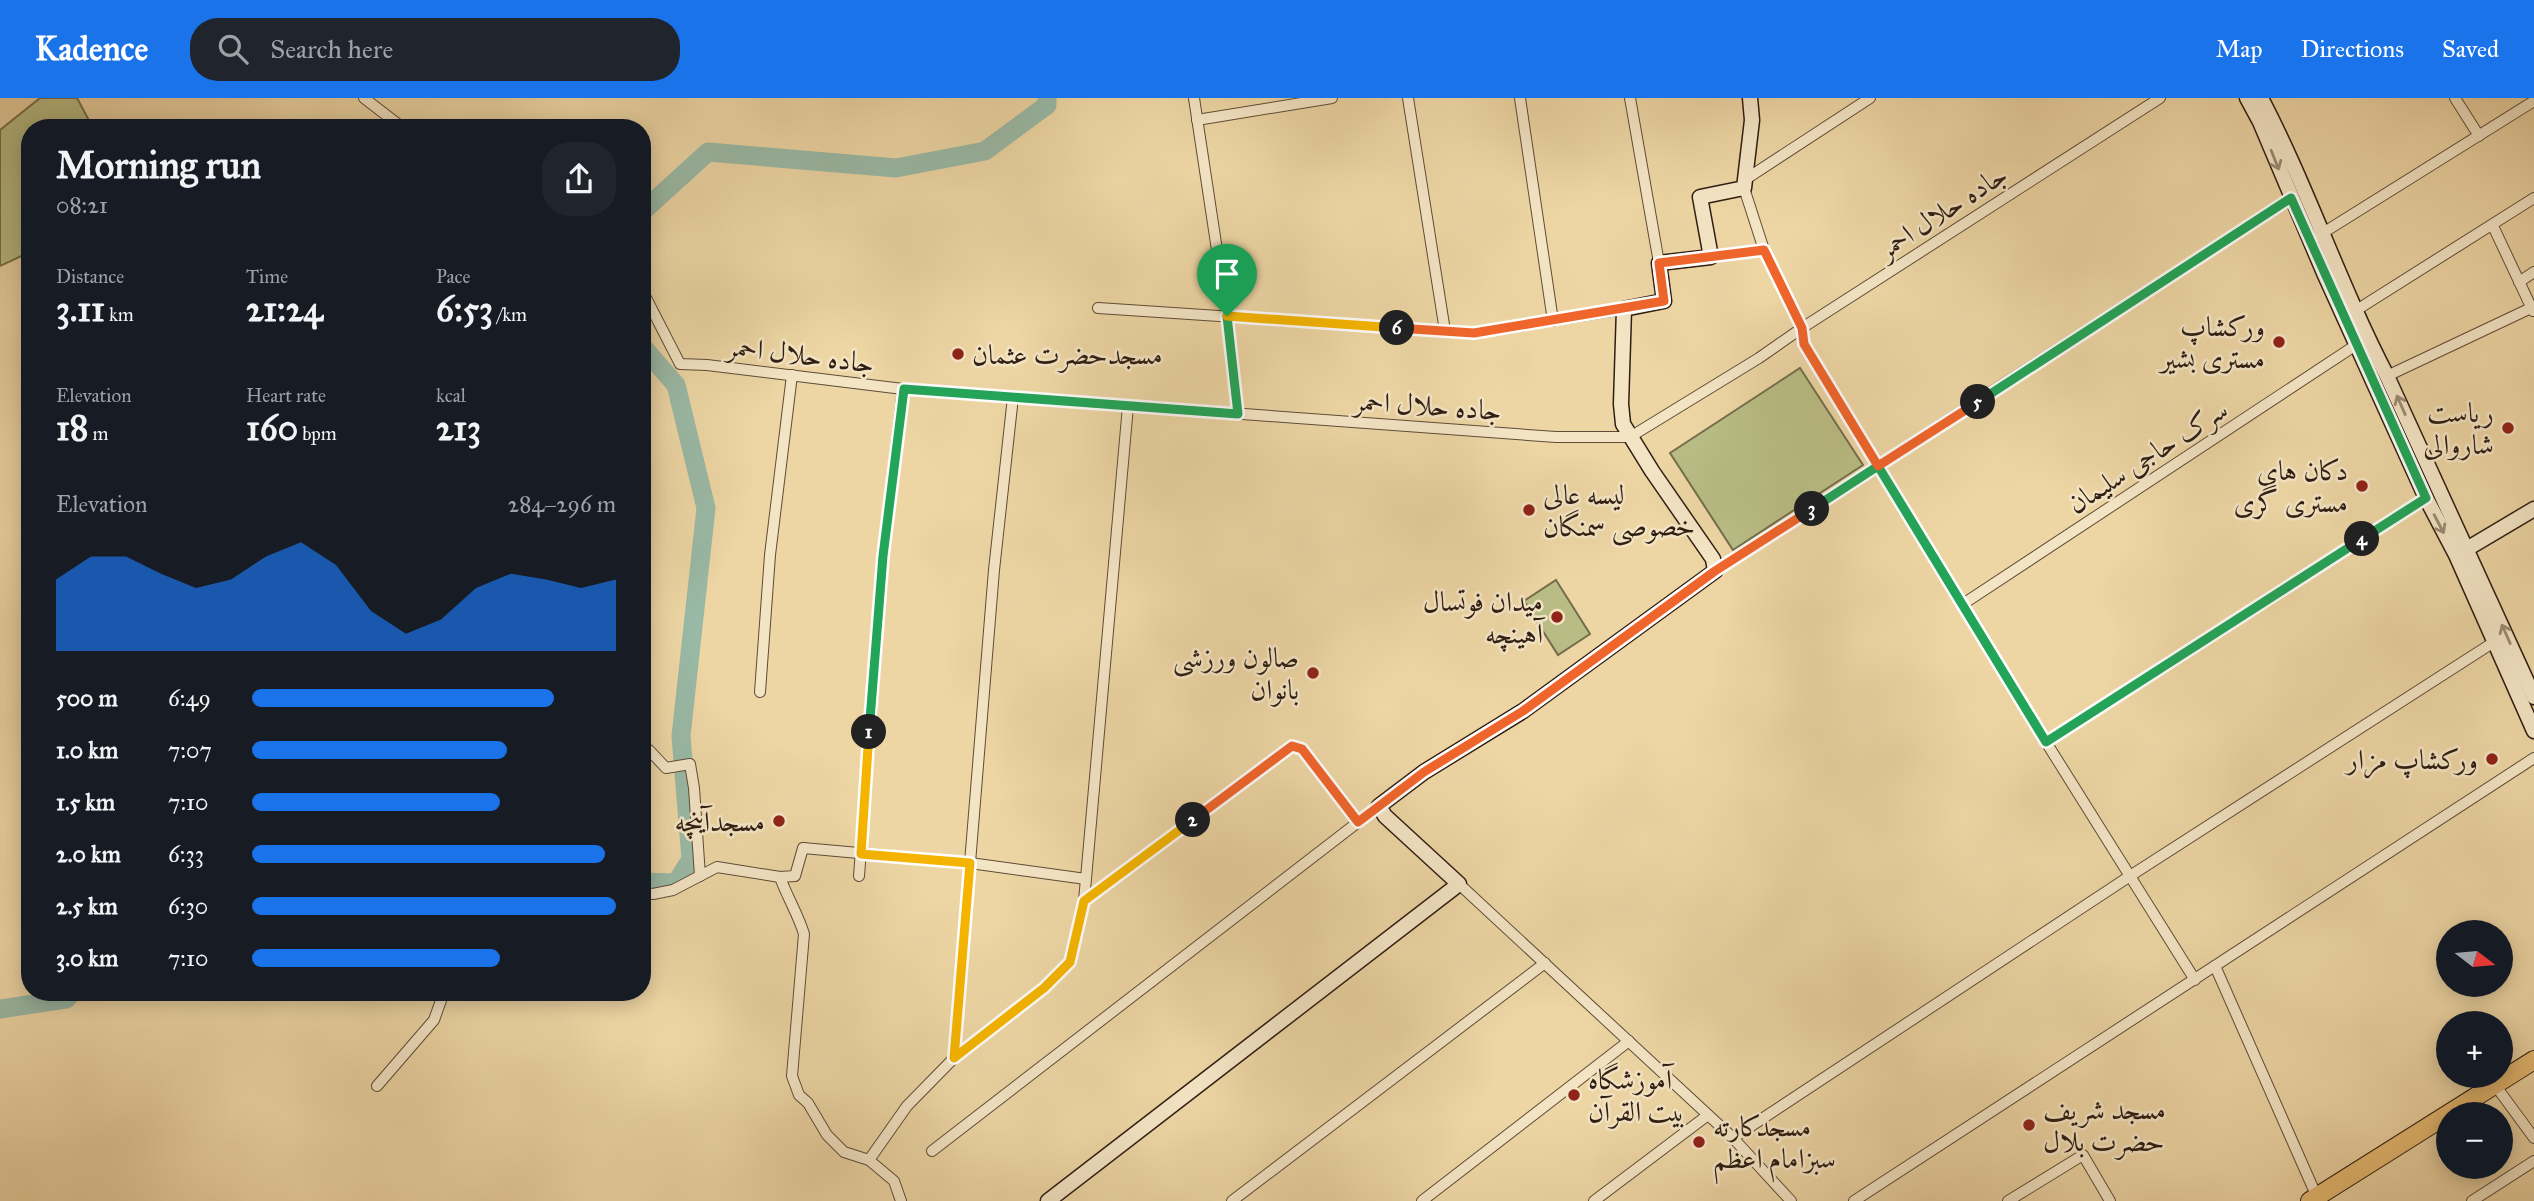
<!DOCTYPE html>
<html lang="en">
<head>
<meta charset="utf-8">
<style>
  body { margin:0; font-family:"IM FELL Great Primer",Amiri,serif; background:#20242c; color:#f1f3f6; height:100vh; display:flex; flex-direction:column; font-size:26px; white-space:nowrap }
  * { box-sizing:border-box; margin:0 }
  p { font-size:23px; color:#9ea1a6 }
  .icon { flex:none; width:38px; height:38px; fill:none; stroke:currentColor; stroke-width:2; stroke-linecap:round; stroke-linejoin:round }
  .map { position:relative; flex:1; overflow:hidden }
  .side { position:absolute; left:21px; top:21px; width:630px; height:882px; display:flex; flex-direction:column; background:#171b24; border-radius:28px; box-shadow:0 4px 18px #0003 }
  .side>* { flex:none }
  .needle { width:46px; rotate:106deg }
  .controls { position:absolute; left:2436px; top:822px; display:grid; gap:14px }
  .controls a { display:grid; place-items:center; width:77px; height:77px; border-radius:50%; background:#171b24; box-shadow:0 4px 18px #0003; font-size:35px }
  .pin { position:absolute; display:grid; place-items:center; width:60px; height:60px; color:#fff; margin:-72px -30px; border-radius:50% 50% 50% 0; rotate:-45deg; box-shadow:0 0 7px #0007 }
  .pin .icon { rotate:45deg }
  .km { position:absolute; width:35px; height:35px; margin:-18px; border-radius:50%; background:#222; color:#fff; font-size:19px; line-height:35px; text-align:center }
  .round { display:grid; place-items:center; flex:none; width:74px; height:74px; border-radius:28px; background:#20242c }
  .headline { display:flex; align-items:center; justify-content:space-between; height:119px; padding:0 35px }
  h1 { font-size:38px; font-weight:800; line-height:52px }
  .stats { display:grid; grid-template-columns:repeat(3,1fr); gap:10px; height:119px; padding:7px 35px }
  .stats div { display:grid; align-content:center }
  .stats b { font-size:35px; font-weight:800 }
  .stats small { font-size:19px; font-weight:400 }
  .stats p { font-size:19px }
  .chart { height:196px; padding:14px 35px }
  .chart p { display:flex; justify-content:space-between }
  .chart svg { width:100%; height:126px; margin-top:7px; fill:#1a73e8; opacity:.7 }
  ul { padding:0 35px; list-style:none; font-size:23px }
  li { display:grid; grid-template-columns:112px 84px 1fr; align-items:center; height:52px }
  li i { height:18px; border-radius:9px; background:#1a73e8 }
  header { display:flex; align-items:center; gap:42px; box-sizing:border-box; height:98px; padding:0 35px; background:#1a73e8; color:#fff }
  header strong { font-size:33px }
  nav { display:flex; gap:38px; margin-inline-start:auto; font-size:24px }
  .search { width:490px; height:63px; background:#20242c; display:flex; align-items:center; gap:18px; box-sizing:border-box; padding:0 24px; border-radius:28px; color:#9ea1a6; font-size:26px }
  .map>svg:first-child { display:block }
  .green { fill:#b9bd85; stroke:#746e4c; stroke-width:2 }
  .lines { fill:none; stroke-linecap:round; stroke-linejoin:round }
  .river { stroke:#99b9a6; stroke-width:19 }
  .street-casing { stroke:#5e4c37; stroke-width:12 }
  .secondary-casing { stroke:#2f1e13; stroke-width:17 }
  .highway-casing { stroke:#2f1e13; stroke-width:20 }
  .street { stroke:#f3e4c4; stroke-width:10 }
  .secondary { stroke:#f3e4c4; stroke-width:14 }
  .highway { stroke:#e6ba72; stroke-width:18 }
  .oneway { stroke:#9b8b74 }
  .split-1-casing { stroke:#fff; stroke-width:14 }
  .split-2-casing { stroke:#fff; stroke-width:14 }
  .split-3-casing { stroke:#fff; stroke-width:14 }
  .split-4-casing { stroke:#fff; stroke-width:14 }
  .split-5-casing { stroke:#fff; stroke-width:14 }
  .split-6-casing { stroke:#fff; stroke-width:14 }
  .split-7-casing { stroke:#fff; stroke-width:14 }
  .split-1 { stroke:#22a559; stroke-width:9 }
  .split-2 { stroke:#f5b400; stroke-width:9 }
  .split-3 { stroke:#f0652b; stroke-width:9 }
  .split-4 { stroke:#22a559; stroke-width:9 }
  .split-5 { stroke:#22a559; stroke-width:9 }
  .split-6 { stroke:#f0652b; stroke-width:9 }
  .split-7 { stroke:#f5b400; stroke-width:9 }
  .poi-dot { fill:#8f2418; stroke:#f3e4c4; stroke-width:2.5 }
  .labels { text-anchor:middle; stroke-width:5; stroke-linejoin:round; paint-order:stroke }
  .street-label { font-size:28px; fill:#2f1e13; stroke:#f3e4c4 }
  .poi-label { font-size:28px; fill:#2f1e13; stroke:#f3e4c4; text-anchor:end }
</style>
</head>
<body>
<header>
<strong>Kadence</strong>
<div class="search"><svg class="icon" aria-label="search" viewBox="0 0 24 24"><circle cx="10" cy="10" r="6"/><path d="M15 15l6 6"/></svg>Search here</div>
<nav><a>Map</a><a>Directions</a><a>Saved</a></nav>
</header>
<div class="map">
<svg width="2534" height="1103" viewBox="0 0 2534 1103">
  <rect width="100%" height="100%" fill="#edd5a4"/>
  <filter id="stains"><feTurbulence type="fractalNoise" baseFrequency=".00286" numOctaves="4"/><feColorMatrix values="0 0 0 0 .2 0 0 0 0 .09 0 0 0 0 .02 0 0 0 .5 -.17"/></filter>
  <radialGradient id="worn" r=".72"><stop offset=".6" stop-color="#630" stop-opacity="0"/><stop offset="1" stop-color="#630" stop-opacity=".3"/></radialGradient>
  <g class="green">
    <polygon points="40,0 77,0 93,30 30,30 30,154 0,168 0,32"/>
    <polygon points="1800,270 1863,367 1733,452 1670,355"/>
    <polygon points="1556,482 1590,536 1558,557 1524,503"/>
  </g>
  <g class="lines">
    <g class="river">
      <polyline points="642,114 708,54 896,70 985,53 1047,7 1047,0"/>
      <polyline points="642,248 676,287 706,410 681,638 691,761 676,785 642,784"/>
      <polyline points="0,911 66,901 73,894"/>
    </g>
    <defs>
      <g id="street">
        <polyline points="364,0 403,30"/>
        <polyline points="1194,0 1227,218 1238,316"/>
        <polyline points="1408,0 1445,233"/>
        <polyline points="1520,0 1553,223"/>
        <polyline points="1630,0 1659,165"/>
        <polyline points="2455,0 2479,38"/>
        <polyline points="1197,22 1332,0"/>
        <polyline points="1746,81 1870,0"/>
        <polyline points="1744,90 1764,152 1802,230 1804,245 2046,644 2195,882"/>
        <polyline points="2493,128 2533,213"/>
        <polyline points="2318,138 2534,3"/>
        <polyline points="1711,159 1764,152"/>
        <polyline points="2519,184 2534,174"/>
        <polyline points="642,192 680,266 707,267 903,291 1556,339 1630,339 1759,260 1802,230 2160,0"/>
        <polyline points="1098,210 1474,235 1624,211"/>
        <polyline points="2355,213 2534,100"/>
        <polyline points="2387,278 2531,210"/>
        <polyline points="1715,473 2291,100"/>
        <polyline points="1963,506 2356,247"/>
        <polyline points="760,594 770,457 792,277"/>
        <polyline points="2046,644 2426,400"/>
        <polyline points="642,649 649,652 666,670 690,666 694,690 700,778"/>
        <polyline points="859,778 883,458 903,291"/>
        <path d="M780,779C787,799 798,816 804,836L792,978L799,997L808,1005L827,1037L844,1054L869,1062L894,1083L901,1103"/>
        <polyline points="1459,786 1733,1040 1791,1103"/>
        <polyline points="642,795 653,796 673,792 717,769 780,779 795,778 803,750 970,765 1086,781"/>
        <polyline points="1084,803 1292,648 1302,651 1358,724"/>
        <polyline points="2215,868 2317,1099"/>
        <polyline points="954,960 994,472 1013,299"/>
        <polyline points="2495,987 2534,1040"/>
        <polyline points="377,988 434,922 444,894"/>
        <polyline points="1733,1040 2130,778 2494,544"/>
        <polyline points="932,1053 1379,708"/>
        <polyline points="869,1062 907,1008 954,960 1044,890 1070,864 1084,803 1128,308"/>
        <polyline points="1232,1103 1545,865"/>
        <polyline points="1422,1103 1629,943"/>
        <polyline points="1594,1103 1708,1017"/>
        <polyline points="1854,1103 2534,660"/>
        <polyline points="2008,1103 2083,1057 2110,1103"/>
        <polyline points="2472,1103 2534,1063"/>
      </g>
      <g id="secondary">
        <polyline points="2247,0 2260,24 2324,175 2426,400 2456,457 2534,633"/>
        <path d="M2261,0C2308,90 2340,188 2387,278L2534,599"/>
        <polyline points="2460,455 2534,411"/>
        <polyline points="1048,1103 1459,786 1385,718 1379,708 1424,674 1523,613 1715,473 1713,461 1652,373 1623,326 1621,306 1624,211 1664,203 1659,165 1711,159 1700,99 1744,90 1752,22 1750,0"/>
      </g>
      <polyline id="highway" points="2310,1103 2534,962"/>
    </defs>
    <use href="#street" class="street-casing"/>
    <use href="#secondary" class="secondary-casing"/>
    <use href="#highway" class="highway-casing"/>
    <use href="#street" class="street"/>
    <use href="#secondary" class="secondary"/>
    <use href="#highway" class="highway"/>
  </g>
  <defs><path id="oneway-shaft" d="M-6 0H5M1.5-3L5.5 0L1.5 3" fill="none" stroke-width="1.6" stroke-linecap="round" stroke-linejoin="round" transform="scale(1.75)"/></defs>
  <g class="oneway">
    <use href="#oneway-shaft" transform="translate(2275 62) rotate(68)"/>
    <use href="#oneway-shaft" transform="translate(2401 307) rotate(-114)"/>
    <use href="#oneway-shaft" transform="translate(2439 426) rotate(62)"/>
    <use href="#oneway-shaft" transform="translate(2506 536) rotate(-114)"/>
  </g>
  <g class="lines">
    <defs>
      <polyline id="split-1" points="869,634 883,458 904,291 1238,316 1227,218"/>
      <polyline id="split-2" points="869,634 861,756 970,765 954,960 1044,890 1070,864 1084,803 1193,722"/>
      <polyline id="split-3" points="1193,722 1292,648 1302,651 1358,724 1424,674 1523,613 1715,473 1812,411"/>
      <polyline id="split-4" points="1812,411 1878,368 2046,644 2362,441"/>
      <polyline id="split-5" points="1978,304 2291,100 2426,400 2362,441"/>
      <polyline id="split-6" points="1397,230 1474,235 1664,203 1659,165 1764,152 1802,230 1804,246 1878,368 1978,304"/>
      <polyline id="split-7" points="1227,218 1397,230"/>
    </defs>
    <use href="#split-1" class="split-1-casing"/>
    <use href="#split-2" class="split-2-casing"/>
    <use href="#split-3" class="split-3-casing"/>
    <use href="#split-4" class="split-4-casing"/>
    <use href="#split-5" class="split-5-casing"/>
    <use href="#split-6" class="split-6-casing"/>
    <use href="#split-7" class="split-7-casing"/>
    <use href="#split-1" class="split-1"/>
    <use href="#split-2" class="split-2"/>
    <use href="#split-3" class="split-3"/>
    <use href="#split-4" class="split-4"/>
    <use href="#split-5" class="split-5"/>
    <use href="#split-6" class="split-6"/>
    <use href="#split-7" class="split-7"/>
  </g>
  <g class="poi-dot">
    <circle cx="2279" cy="244" r="7"/>
    <circle cx="958" cy="256" r="7"/>
    <circle cx="2508" cy="330" r="7"/>
    <circle cx="2362" cy="388" r="7"/>
    <circle cx="1529" cy="412" r="7"/>
    <circle cx="1557" cy="519" r="7"/>
    <circle cx="1313" cy="575" r="7"/>
    <circle cx="2492" cy="661" r="7"/>
    <circle cx="779" cy="723" r="7"/>
    <circle cx="1574" cy="997" r="7"/>
    <circle cx="2029" cy="1027" r="7"/>
    <circle cx="1699" cy="1044" r="7"/>
  </g>
  <g class="labels">
    <g class="street-label">
      <text transform="translate(1942 113) rotate(-33)" y="10">جاده حلال احمر</text>
      <text transform="translate(801 256) rotate(7)" y="10">جاده حلال احمر</text>
      <text transform="translate(1428 307) rotate(4)" y="10">جاده حلال احمر</text>
      <text transform="translate(2147 358) rotate(-33)" y="10">سرک حاجی سلیمان</text>
    </g>
    <g class="poi-label">
      <text x="2265" y="238">ورکشاپ<tspan x="2265" dy="32">مستری بشیر</tspan></text>
      <text x="972" y="266" text-anchor="start">مسجدحضرت عثمان</text>
      <text x="2494" y="324">ریاست<tspan x="2494" dy="32">شاروالی</tspan></text>
      <text x="2348" y="382">دکان های<tspan x="2348" dy="32">مستری گری</tspan></text>
      <text x="1543" y="406" text-anchor="start">لیسه عالی<tspan x="1543" dy="32">خصوصی سمنگان</tspan></text>
      <text x="1543" y="513">میدان فوتسال<tspan x="1543" dy="32">آهینچه</tspan></text>
      <text x="1299" y="569">صالون ورزشی<tspan x="1299" dy="32">بانوان</tspan></text>
      <text x="2478" y="671">ورکشاپ مزار</text>
      <text x="765" y="733">مسجدآینچه</text>
      <text x="1588" y="991" text-anchor="start">آموزشگاه<tspan x="1588" dy="32">بیت القرآن</tspan></text>
      <text x="2043" y="1021" text-anchor="start">مسجد شریف<tspan x="2043" dy="32">حضرت بلال</tspan></text>
      <text x="1713" y="1038" text-anchor="start">مسجدکارته<tspan x="1713" dy="32">سبزامام اعظم</tspan></text>
    </g>
  </g>
  <rect width="100%" height="100%" filter="url(#stains)"/>
  <rect width="100%" height="100%" fill="url(#worn)"/>
</svg>
<div class="controls">
<a><svg class="needle" viewBox="-14 -14 28 28"><path d="M0-13l5 13h-10z" fill="#e53935"/><path d="M0 13l5-13h-10z" fill="#9ea1a6"/></svg></a>
<a>+</a>
<a>−</a>
</div>
<div class="pin" style="left:1227px;top:218px;background:#1e9e55"><svg class="icon" aria-label="arrive" viewBox="0 0 24 24"><path d="M6 21V4h12l-3 4 3 4H6"/></svg></div>
<b class="km" style="left:869px;top:634px">1</b>
<b class="km" style="left:1193px;top:722px">2</b>
<b class="km" style="left:1812px;top:411px">3</b>
<b class="km" style="left:2362px;top:441px">4</b>
<b class="km" style="left:1978px;top:304px">5</b>
<b class="km" style="left:1397px;top:230px">6</b>
<section class="side">
<div class="headline"><div><h1>Morning run</h1><p>08:21</p></div><a class="round"><svg class="icon" aria-label="share" viewBox="0 0 24 24"><path d="M12 15V3M7 8l5-5 5 5M5 13v7h14v-7"/></svg></a></div>
<div class="stats">
<div><p>Distance</p><b>3.11<small> km</small></b></div>
<div><p>Time</p><b>21:24</b></div>
<div><p>Pace</p><b>6:53<small> /km</small></b></div>
</div>
<div class="stats">
<div><p>Elevation</p><b>18<small> m</small></b></div>
<div><p>Heart rate</p><b>160<small> bpm</small></b></div>
<div><p>kcal</p><b>213</b></div>
</div>
<div class="chart"><p><span>Elevation</span>284–296 m</p>
<svg viewBox="0 0 160 44" preserveAspectRatio="none"><path d="M0 44V19L10 11L20 11L30 17L40 22L50 19L60 11L70 6L80 14L90 30L100 38L110 33L120 22L130 17L140 19L150 22L160 19V44z"/></svg>
</div>
<ul>
<li><b>500 m</b>6:49<i style="width:83%"></i></li>
<li><b>1.0 km</b>7:07<i style="width:70%"></i></li>
<li><b>1.5 km</b>7:10<i style="width:68%"></i></li>
<li><b>2.0 km</b>6:33<i style="width:97%"></i></li>
<li><b>2.5 km</b>6:30<i style="width:100%"></i></li>
<li><b>3.0 km</b>7:10<i style="width:68%"></i></li>
</ul>
</section>
</div>
</body>
</html>
